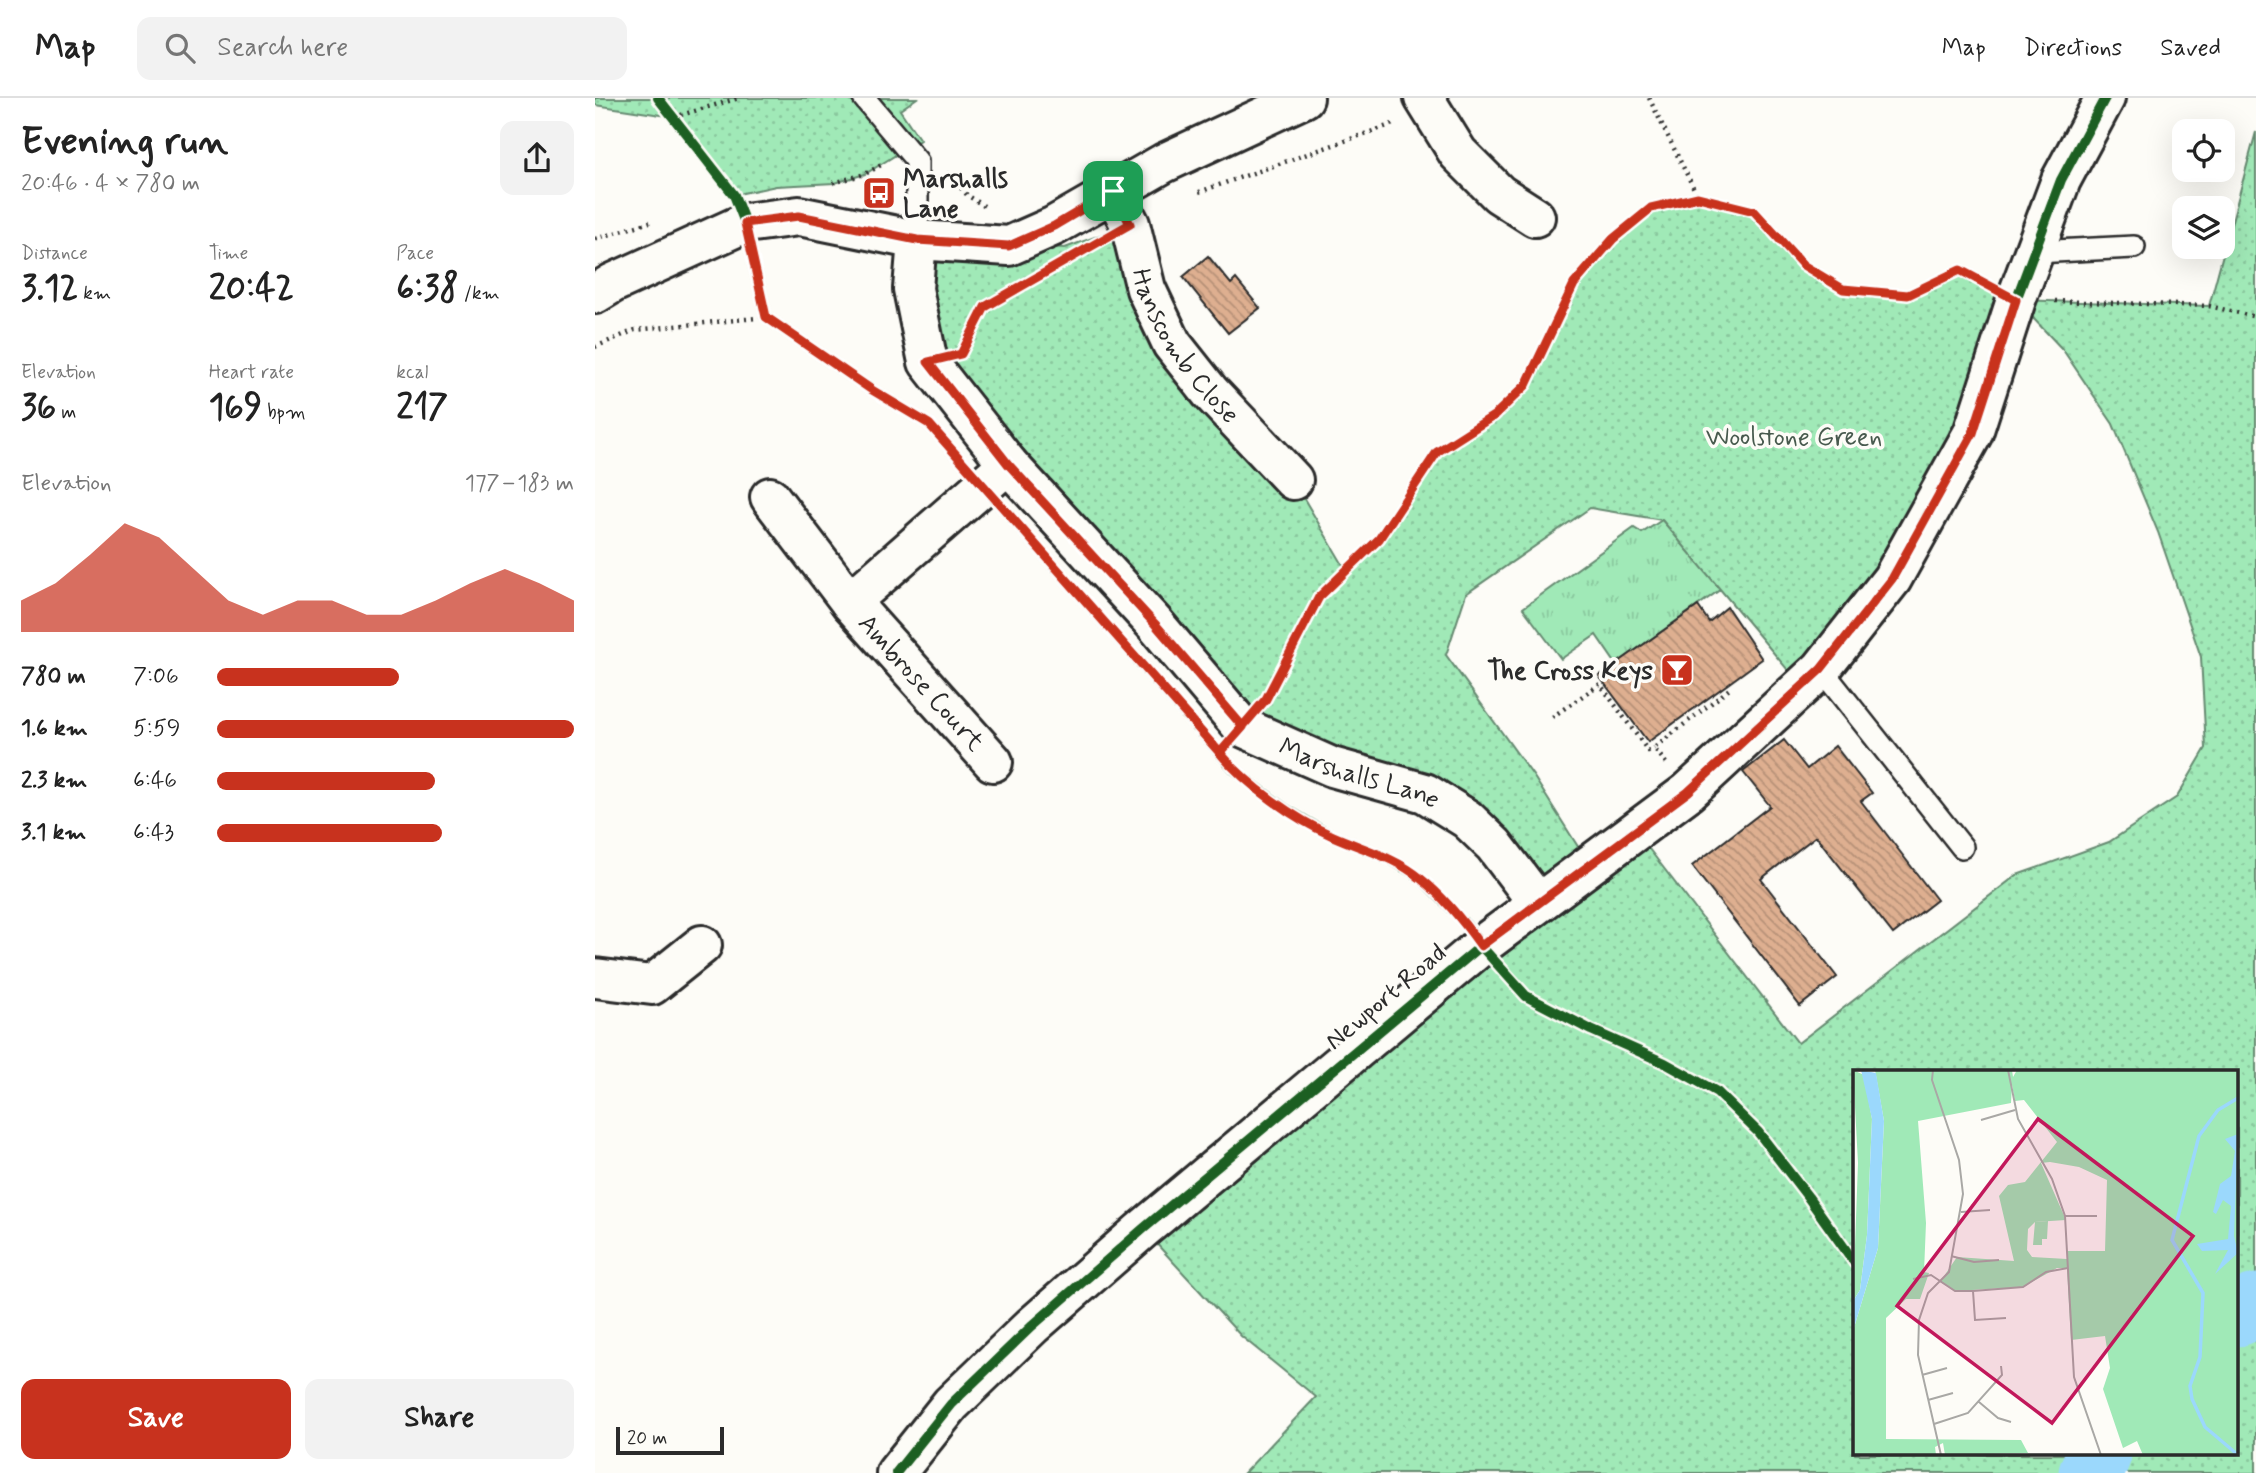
<!DOCTYPE html>
<html lang="en">
<head>
<meta charset="utf-8">
<style>
  body { margin:0; font-family:Mynerve,sans-serif; background:#f2f2f2; color:#222; height:100vh; display:flex; flex-direction:column; font-size:26px; white-space:nowrap }
  * { box-sizing:border-box; margin:0 }
  p { font-size:23px; color:#767676 }
  .icon { flex:none; width:38px; height:38px; fill:none; stroke:currentColor; stroke-width:2; stroke-linecap:round; stroke-linejoin:round }
  .map { position:relative; flex:1; overflow:hidden }
  .sheet { display:flex; flex-direction:column; background:#fff; width:595px }
  .sheet>* { flex:none }
  .buttons { position:absolute; left:1577px; top:21px; display:grid; gap:14px }
  .buttons a { display:grid; place-items:center; width:63px; height:63px; border-radius:14px; background:#fff; box-shadow:0 7px 28px #0002; font-size:35px }
  .scale { position:absolute; left:21px; bottom:18px; width:108px; box-sizing:border-box; padding-left:7px; border:4px solid #2b2b2b; border-top:0; font-size:19px; line-height:24px; white-space:nowrap; color:#2b2b2b; -webkit-text-stroke:5px #fdfcf7; paint-order:stroke }
  .pin { position:absolute; display:grid; place-items:center; width:60px; height:60px; color:#fff; margin:-30px; border-radius:14px; box-shadow:0 4px 10px #0006 }
  .round { display:grid; place-items:center; flex:none; width:74px; height:74px; border-radius:14px; background:#f2f2f2 }
  .headline { display:flex; align-items:center; justify-content:space-between; height:119px; padding:0 21px }
  h1 { font-size:38px; font-weight:700; line-height:52px }
  .metrics { display:grid; grid-template-columns:repeat(3,1fr); gap:10px; height:119px; padding:7px 21px }
  .metrics div { display:grid; align-content:center }
  .metrics b { font-size:35px; font-weight:700 }
  .metrics small { font-size:19px; font-weight:400 }
  .metrics p { font-size:19px }
  .chart { height:196px; padding:14px 21px }
  .chart p { display:flex; justify-content:space-between }
  .chart svg { width:100%; height:126px; margin-top:7px; fill:#c8321e; opacity:.7 }
  .primary-button { display:flex; gap:14px; margin-top:auto; padding:14px 21px }
  .primary-button a { flex:1; height:80px; border-radius:14px; background:#c8321e; color:#fff; font-size:28px; font-weight:700; line-height:80px; text-align:center }
  .primary-button a+a { background:#f2f2f2; color:#222 }
  ul { padding:0 21px; list-style:none; font-size:23px }
  li { display:grid; grid-template-columns:112px 84px 1fr; align-items:center; height:52px }
  li i { height:18px; border-radius:9px; background:#c8321e }
  header { display:flex; align-items:center; gap:42px; box-sizing:border-box; height:98px; padding:0 35px; background:#fff; border-bottom:2px solid #e0e0e0 }
  header strong { font-size:33px }
  nav { display:flex; gap:38px; margin-inline-start:auto; font-size:24px }
  .search { width:490px; height:63px; background:#f2f2f2; display:flex; align-items:center; gap:18px; box-sizing:border-box; padding:0 24px; border-radius:14px; color:#767676; font-size:26px }
  main { display:flex; flex:1; min-height:0 }
  .map>svg:first-child { display:block }
  .grass { fill:url(#grass-tufts); stroke:#668a71; stroke-width:2 }
  .park { fill:url(#park-dots); stroke:#668a71; stroke-width:2; fill-rule:evenodd }
  .lines { fill:none; stroke-linecap:round; stroke-linejoin:round }
  .river { stroke:#9bd8fc; stroke-width:65 }
  .building { fill:url(#building-back-hatch); stroke:#2b2b2b; stroke-width:2 }
  .service-casing { stroke:#2b2b2b; stroke-width:26 }
  .minor-casing { stroke:#2b2b2b; stroke-width:44 }
  .path { stroke:#2b2b2b; stroke-width:4.5; stroke-dasharray:2 5; stroke-linecap:butt }
  .service { stroke:#fdfcf7; stroke-width:21 }
  .minor { stroke:#fdfcf7; stroke-width:38 }
  .cycleway-casing { stroke:#fdfcf7; stroke-width:15 }
  .cycleway { stroke:#1b5e20; stroke-width:10 }
  .route-casing { stroke:#fff; stroke-width:14 }
  .route { stroke:#c8321e; stroke-width:9 }
  .labels { text-anchor:middle; stroke-width:7; stroke-linejoin:round; paint-order:stroke }
  .poi-label { font-size:26px; font-weight:bold; fill:#2b2b2b; stroke:#fdfcf7; text-anchor:start }
  .street-label { font-size:26px; fill:#2b2b2b; stroke:#fdfcf7 }
  .park-label { font-size:26px; fill:#485a4e; stroke:#fdfcf7 }
  .inset-river { fill:none; stroke:#9bd8fc; stroke-width:3.5 }
  .inset-road { fill:none; stroke:#a9a8a5; stroke-width:2 }
  .view { fill:#c2185b; fill-opacity:0.15; stroke:#c2185b; stroke-width:3.5 }
  .inset-edge { fill:none; stroke:#2b2b2b; stroke-width:3.5 }
</style>
</head>
<body>
<header>
<strong>Map</strong>
<div class="search"><svg class="icon" aria-label="search" viewBox="0 0 24 24"><circle cx="10" cy="10" r="6"/><path d="M15 15l6 6"/></svg>Search here</div>
<nav><a>Map</a><a>Directions</a><a>Saved</a></nav>
</header>
<main>
<section class="sheet">
<div class="headline"><div><h1>Evening run</h1><p>20:46 · 4 × 780 m</p></div><a class="round"><svg class="icon" aria-label="share" viewBox="0 0 24 24"><path d="M12 15V3M7 8l5-5 5 5M5 13v7h14v-7"/></svg></a></div>
<div class="metrics">
<div><p>Distance</p><b>3.12<small> km</small></b></div>
<div><p>Time</p><b>20:42</b></div>
<div><p>Pace</p><b>6:38<small> /km</small></b></div>
</div>
<div class="metrics">
<div><p>Elevation</p><b>36<small> m</small></b></div>
<div><p>Heart rate</p><b>169<small> bpm</small></b></div>
<div><p>kcal</p><b>217</b></div>
</div>
<div class="chart"><p><span>Elevation</span>177–183 m</p>
<svg viewBox="0 0 160 44" preserveAspectRatio="none"><path d="M0 44V33L10 27L20 17L30 6L40 11L50 22L60 33L70 38L80 33L90 33L100 38L110 38L120 33L130 27L140 22L150 27L160 33V44z"/></svg>
</div>
<ul>
<li><b>780 m</b>7:06<i style="width:51%"></i></li>
<li><b>1.6 km</b>5:59<i style="width:100%"></i></li>
<li><b>2.3 km</b>6:46<i style="width:61%"></i></li>
<li><b>3.1 km</b>6:43<i style="width:63%"></i></li>
</ul>
<div class="primary-button"><a>Save</a><a>Share</a></div>
</section>
<div class="map">
<svg width="1661" height="1375" viewBox="0 0 1661 1375">
  <defs>
    <pattern id="grass-tufts" width="24" height="20" patternUnits="userSpaceOnUse" patternTransform="scale(1.75)"><rect width="24" height="20" fill="#a0e9b7"/><path d="M3 7l-1-3M5 7V3M7 7l1-3M15 17l-1-3M17 17v-4M19 17l1-3" fill="none" stroke="#8ac89e"/></pattern>
    <pattern id="park-dots" width="8" height="8" patternUnits="userSpaceOnUse" patternTransform="scale(1.75)"><rect width="8" height="8" fill="#a0e9b7"/><path d="M2 2h.1M6 6h.1" fill="none" stroke="#8ac89e" stroke-width="1.8" stroke-linecap="round"/></pattern>
    <pattern id="building-back-hatch" width="6" height="6" patternUnits="userSpaceOnUse" patternTransform="scale(1.75)"><rect width="6" height="6" fill="#deaf90"/><path d="M-1 5l2 2M0 0l6 6M5-1l2 2" fill="none" stroke="#b48f76"/></pattern>
  </defs>
  <rect width="100%" height="100%" fill="#fdfcf7"/>
  <filter id="ink" filterUnits="userSpaceOnUse"><feTurbulence type="fractalNoise" baseFrequency=".0143" numOctaves="2"/><feDisplacementMap in="SourceGraphic" scale="14" xChannelSelector="R" yChannelSelector="G"/><feConvolveMatrix kernelMatrix="1 2 1 2 8 2 1 2 1" color-interpolation-filters="sRGB"/></filter>
  <g filter="url(#ink)">
    <polygon class="grass" points="1067,422 1126,491 1021,566 1001,537 966,561 928,510 1039,430 1047,435"/>
    <g class="park">
      <polygon points="0,0 322,0 305,12 325,42 270,76 240,85 181,88 139,97 79,19 0,7"/>
      <path d="M1661,34V1375H649L721,1299L646,1238L548,1131L943,805L899,747L647,629L333,264L322,142L470,150L535,126L551,191L698,382L751,472L784,441L842,354L900,317L931,287L979,186L1018,141L1056,110L1103,99L1159,113L1208,167L1248,191L1313,196L1365,172L1421,202L1614,208ZM1422,203L1468,252L1518,326L1563,434L1606,559L1611,650L1582,699L1514,744L1422,777L1203,945L1041,734L994,766L939,679L851,557L871,496L995,410L1067,422L1208,590L1378,335ZM1260,974H1642V1356H1260Z"/>
    </g>
    <g class="lines">
      <g class="river">
        <polyline points="1642,1216 1661,1208"/>
        <polyline points="1496,1375 1504,1356"/>
      </g>
    </g>
    <g class="building">
      <polygon points="613,158 636,186 641,181 665,210 633,235 588,179"/>
      <polygon points="1103,508 1114,524 1132,509 1167,561 1053,644 1004,578"/>
      <polygon points="1189,642 1212,671 1240,648 1277,695 1266,703 1342,802 1298,836 1221,738 1166,781 1242,879 1205,908 1097,768 1175,708 1148,674"/>
    </g>
    <g class="lines">
      <defs>
        <g id="service">
          <polyline points="269,0 322,63 322,142"/>
          <polyline points="1440,154 1539,149"/>
          <polyline points="1226,571 1367,749"/>
        </g>
        <g id="minor">
          <polyline points="829,0 863,55 904,96 940,119"/>
          <path id="s1" d="M518,93L535,126L551,191L577,246L615,294L698,382"/>
          <path id="s2" d="M322,142L318,191L333,264L413,366L560,526L647,629L737,669L830,695L872,721L899,747L943,805"/>
          <polyline points="0,196 18,185 150,125 204,118 322,142 414,148 459,128 569,65 709,0"/>
          <polyline points="175,399 255,504"/>
          <polyline points="398,664 255,504 413,366"/>
          <polyline points="0,880 57,887 107,847"/>
          <polyline points="301,1375 356,1306 437,1228 548,1131 886,848 1093,694 1226,571 1297,481 1378,335 1421,202 1466,82 1510,0"/>
        </g>
      </defs>
      <use href="#service" class="service-casing"/>
      <use href="#minor" class="minor-casing"/>
      <g class="path">
        <polyline points="1054,0 1103,99"/>
        <polyline points="79,19 144,0"/>
        <polyline points="352,74 372,97 389,108"/>
        <polyline points="238,85 270,76 288,66"/>
        <polyline points="604,94 801,25"/>
        <polyline points="0,141 55,124"/>
        <polyline points="1460,203 1614,208 1661,219"/>
        <polyline points="0,249 40,232 171,219"/>
        <polyline points="369,251 390,209 446,178"/>
        <polyline points="671,600 724,499 784,441 842,354 900,317 931,287 979,186 1018,141 1056,110 1103,99 1159,113 1208,167 1248,191 1313,196 1365,172 1389,185"/>
        <polyline points="957,619 1005,586 1053,653 1059,650"/>
        <polyline points="1071,665 1059,650 1137,589"/>
      </g>
      <use href="#service" class="service"/>
      <use href="#minor" class="minor"/>
      <defs>
        <g id="cycleway">
          <polyline points="63,0 139,97 150,125 171,219 277,292 334,326 639,672 690,710 736,737 792,760 824,779 871,826 886,848 931,898 996,932 1070,965 1122,994 1163,1034 1213,1099 1260,1165"/>
          <polyline points="301,1375 356,1306 437,1228 548,1131 886,848 1093,694 1226,571 1297,481 1378,335 1421,202 1466,82 1510,0"/>
        </g>
      </defs>
      <use href="#cycleway" class="cycleway-casing"/>
      <use href="#cycleway" class="cycleway"/>
    </g>
  </g>
  <g class="lines" filter="url(#ink)">
    <defs>
      <path id="route" d="M518,93L535,126L390,209L366,256L333,264L413,366L560,526L648,629L625,655C652,687 699,721 738,738C767,751 800,759 825,780C849,799 869,824 886,848L1093,694L1226,571L1297,481L1378,335L1421,202L1365,172L1313,197L1248,191L1208,167L1159,113L1103,99L1056,110L1018,141L979,186L931,287L900,317L842,354L784,441L724,499L671,601L625,655L334,326L277,292L171,219L150,125L204,118L322,142L414,148L459,128L518,93"/>
    </defs>
    <use href="#route" class="route-casing"/>
    <use href="#route" class="route"/>
  </g>
  <defs>
    <symbol id="bus-square" viewBox="-11 -11 22 22"><rect x="-9" y="-9" width="18" height="18" rx="4" fill="#c8321e" stroke="#fdfcf7"/><path d="M-5-6H5V4H4V6H2V4H-2V6H-4V4H-5ZM-3.5-4V0h7V-4ZM-3.5 1.2v1.5H-2V1.2ZM2 1.2v1.5H3.5V1.2Z" fill="#fff"/></symbol>
    <symbol id="bar-square" viewBox="-11 -11 22 22"><rect x="-9" y="-9" width="18" height="18" rx="4" fill="#c8321e" stroke="#fdfcf7"/><path d="M-6-5H6L.8 .8V4.5H3.5V6h-7V4.5H-.8V.8Z" fill="#fff"/></symbol>
  </defs>
  <g fill-rule="evenodd">
    <use href="#bus-square" x="265" y="76" width="38" height="38"/>
    <use href="#bar-square" x="1063" y="553" width="38" height="38"/>
  </g>
  <g class="labels">
    <g class="poi-label">
      <text x="308" y="89">Marshalls<tspan x="308" dy="30">Lane</tspan></text>
      <text x="1058" y="581" text-anchor="end">The Cross Keys</text>
    </g>
    <g class="street-label">
      <text dy="9" stroke="none"><textPath href="#s1" startOffset="173">Hanscomb Close</textPath></text>
      <text transform="translate(327 584) rotate(48)" y="9">Ambrose Court</text>
      <text dy="9" stroke="none"><textPath href="#s2" startOffset="732">Marshalls Lane</textPath></text>
      <text transform="translate(790 898) rotate(-40)" y="9">Newport Road</text>
    </g>
    <g class="park-label">
      <text x="1199" y="347">Woolstone Green</text>
    </g>
  </g>
  <g transform="translate(1258 972)">
    <rect width="385" height="385" fill="#fdfcf7"/>
    <path d="M195,151L194,169H189V175H180L182,152Z" fill="#a0e9b7"/>
    <path d="M0,0L11,5L19,49L14,165L7,220L0,231L5,93Z" fill="#a0e9b7"/>
    <path d="M22,0H159L160,7L164,0H385V385H290L284,371L270,378L250,319L257,298L252,266L218,270L214,198H204L170,217L102,221L87,212L104,187L161,191L146,126L155,115L172,112L204,72L171,30L162,31L159,15L158,33L65,51L73,153L71,202L76,203L67,229H53L33,248V369L168,370L175,383L92,385L90,373L82,377L83,385H0V261L25,178L31,51ZM197,92L226,97L254,110L252,181H215L214,189L179,187L174,180L175,159L182,152L213,150L188,93Z" fill="#a0e9b7" fill-rule="evenodd"/>
    <path d="M8,0L23,3L31,51L25,178L0,261V231L7,220L14,165L19,49ZM385,64L381,166L385,183L362,204L375,180L349,181L344,174L375,169L378,136L370,130L363,144L360,142L367,114L378,106L382,81L372,69Z" fill="#9bd8fc"/>
    <path class="inset-river" d="M385,28L365,40L346,66L319,170L350,223L347,287L337,316L339,329L352,357L385,385"/>
    <path class="inset-road" d="M80,0L79,10L106,90L110,124L96,202L75,223L66,250L65,285L88,385M155,0L165,49L199,109L212,146L221,307L248,385M128,50L162,40M108,142L137,140M212,146H244M98,186L121,192L146,190M60,209L78,205L102,221H120L170,217L193,202L215,198M120,221L122,250L153,248M69,305L94,298M75,330L100,323M126,332L145,348L158,352M81,354L115,343L149,305L148,296"/>
    <path class="view" d="M185,49L340,166L199,353L44,236Z"/>
    <rect width="385" height="385" class="inset-edge"/>
  </g>
</svg>
<div class="buttons">
<a><svg class="icon" aria-label="locate" viewBox="0 0 24 24"><circle cx="12" cy="12" r="6"/><path d="M12 2v4M12 18v4M2 12h4M18 12h4"/></svg></a>
<a><svg class="icon" aria-label="layers" viewBox="0 0 24 24"><path d="M12 4l9 5-9 5-9-5zM3 14l9 5 9-5"/></svg></a>
</div>
<div class="scale">20 m</div>
<div class="pin" style="left:518px;top:93px;background:#1e9e55"><svg class="icon" aria-label="arrive" viewBox="0 0 24 24"><path d="M6 21V4h12l-3 4 3 4H6"/></svg></div>
</div>
</main>
</body>
</html>
